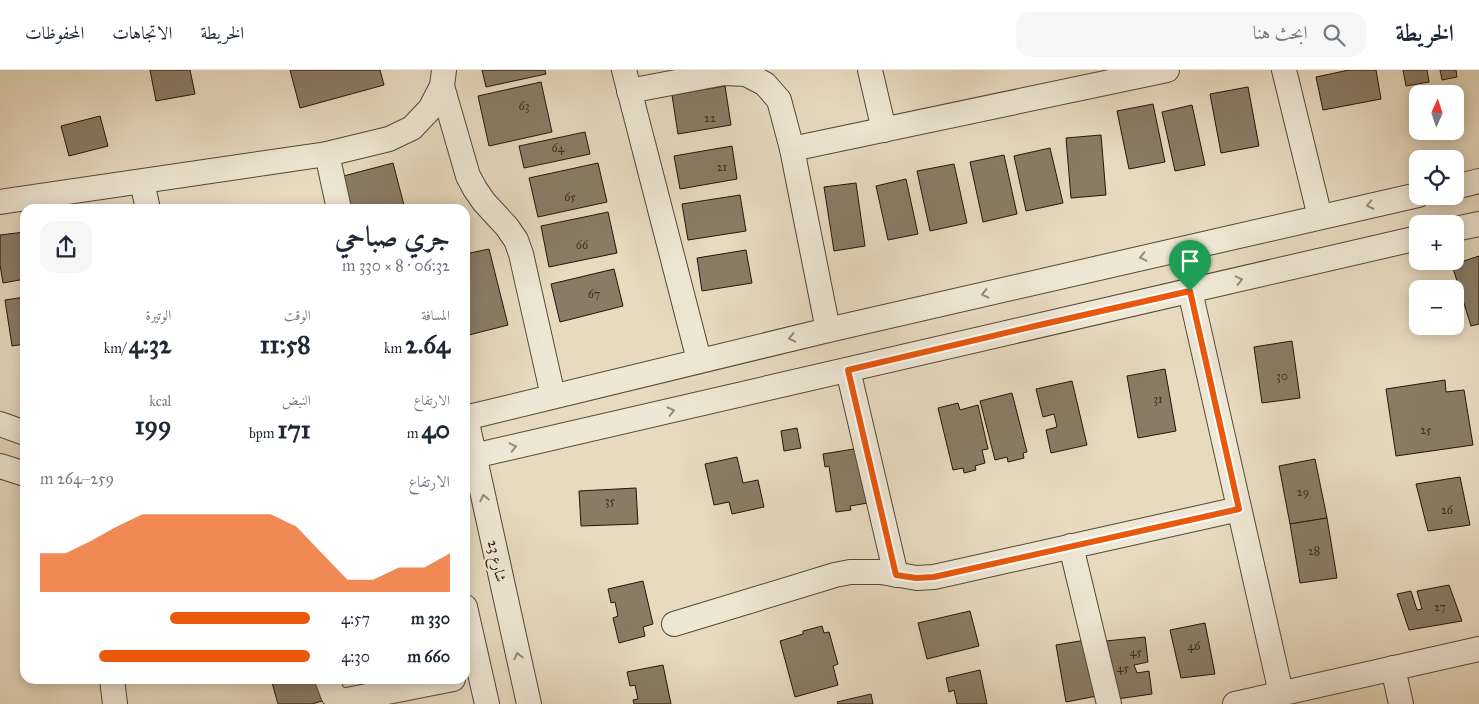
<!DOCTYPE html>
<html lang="ar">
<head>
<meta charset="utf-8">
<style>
  body { margin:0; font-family:"IM FELL Great Primer",Amiri,serif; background:#f6f6f7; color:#1f2937; direction:rtl; height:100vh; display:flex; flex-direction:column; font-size:19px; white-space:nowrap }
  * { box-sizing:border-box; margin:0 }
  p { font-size:16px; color:#747a83 }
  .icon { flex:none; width:28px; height:28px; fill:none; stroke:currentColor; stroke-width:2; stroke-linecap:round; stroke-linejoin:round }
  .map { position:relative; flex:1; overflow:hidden; direction:ltr }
  .details { position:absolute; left:20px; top:134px; width:450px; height:480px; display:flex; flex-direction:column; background:#fff; border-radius:15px; box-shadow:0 2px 12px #0003; direction:rtl }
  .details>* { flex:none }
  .needle { width:32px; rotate:3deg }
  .tools { position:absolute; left:1409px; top:15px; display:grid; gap:10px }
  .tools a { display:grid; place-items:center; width:55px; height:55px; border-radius:10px; background:#fff; box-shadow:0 2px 12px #0003; font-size:25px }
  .pin { position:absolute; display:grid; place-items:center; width:42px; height:42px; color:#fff; margin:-51px -21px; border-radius:50% 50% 50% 0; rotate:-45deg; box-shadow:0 0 5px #0007 }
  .pin .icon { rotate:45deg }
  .round { display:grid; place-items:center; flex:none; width:52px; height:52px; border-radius:15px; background:#f6f6f7 }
  .summary { display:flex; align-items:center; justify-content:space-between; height:85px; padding:0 20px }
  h1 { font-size:28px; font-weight:800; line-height:38px }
  .metrics { display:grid; grid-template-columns:repeat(3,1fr); gap:8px; height:85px; padding:5px 20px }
  .metrics div { display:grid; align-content:center }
  .metrics b { font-size:25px; font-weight:800 }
  .metrics small { font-size:14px; font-weight:400 }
  .metrics p { font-size:14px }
  .chart { height:140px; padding:10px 20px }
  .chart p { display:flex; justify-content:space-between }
  .chart svg { width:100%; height:90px; margin-top:5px; fill:#ea580c; opacity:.7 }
  ul { padding:0 20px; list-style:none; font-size:16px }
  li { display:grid; grid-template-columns:80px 60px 1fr; align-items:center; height:38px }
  li i { height:12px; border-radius:6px; background:#ea580c }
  header { display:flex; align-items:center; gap:30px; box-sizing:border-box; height:70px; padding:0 25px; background:#fff; border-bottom:1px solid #e0e1e3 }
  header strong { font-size:24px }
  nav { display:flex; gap:28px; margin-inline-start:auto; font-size:18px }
  .search { width:350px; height:45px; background:#f6f6f7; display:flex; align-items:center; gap:12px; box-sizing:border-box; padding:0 18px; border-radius:15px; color:#747a83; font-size:19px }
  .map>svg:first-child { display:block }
  .building { fill:#897c66; stroke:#231605 }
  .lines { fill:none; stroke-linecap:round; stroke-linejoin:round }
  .minor-casing { stroke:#544734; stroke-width:26 }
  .minor { stroke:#efe7d5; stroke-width:24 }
  .oneway { stroke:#938977 }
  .route-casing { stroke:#fff; stroke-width:10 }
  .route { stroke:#ea580c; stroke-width:6 }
  .labels { text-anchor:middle; stroke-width:4; stroke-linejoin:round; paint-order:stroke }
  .number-label { font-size:12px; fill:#3c301d }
  .street-label { font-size:15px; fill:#231605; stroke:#efe7d5 }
</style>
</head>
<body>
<header>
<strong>الخريطة</strong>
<div class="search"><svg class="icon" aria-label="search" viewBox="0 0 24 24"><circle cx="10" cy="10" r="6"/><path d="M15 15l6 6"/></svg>ابحث هنا</div>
<nav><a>الخريطة</a><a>الاتجاهات</a><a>المحفوظات</a></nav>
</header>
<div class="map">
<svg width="1479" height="634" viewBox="0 0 1479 634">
  <rect width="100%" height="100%" fill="#e7dabf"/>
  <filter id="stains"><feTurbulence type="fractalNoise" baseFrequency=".004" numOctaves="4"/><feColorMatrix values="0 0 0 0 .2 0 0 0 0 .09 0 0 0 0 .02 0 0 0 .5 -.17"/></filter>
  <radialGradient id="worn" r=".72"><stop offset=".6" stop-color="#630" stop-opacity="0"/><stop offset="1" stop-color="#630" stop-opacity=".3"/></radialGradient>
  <g class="building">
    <polygon points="150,0 190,0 195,24 156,31"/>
    <polygon points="290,0 380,0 384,15 300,38"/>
    <polygon points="482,0 545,0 546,4 486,17"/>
    <polygon points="1349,0 1376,0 1381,29 1323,40 1316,7"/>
    <polygon points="1403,0 1427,0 1429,12 1406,16"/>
    <polygon points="1440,0 1456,0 1457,7 1442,10"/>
    <polygon points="541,12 552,62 489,76 478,26"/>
    <polygon points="725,16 731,55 678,64 672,25"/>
    <polygon points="1248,17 1259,76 1221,83 1210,24"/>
    <polygon points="1153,34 1165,92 1129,99 1117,41"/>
    <polygon points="1192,35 1205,95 1175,101 1162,42"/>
    <polygon points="100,46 108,76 69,86 61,56"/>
    <polygon points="585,62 590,84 524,98 519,76"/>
    <polygon points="1101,65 1106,125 1071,128 1066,68"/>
    <polygon points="732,76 737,109 680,119 674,86"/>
    <polygon points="1050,78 1063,133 1026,141 1014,86"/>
    <polygon points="1004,85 1017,144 983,152 970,92"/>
    <polygon points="393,93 405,139 344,139 336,108"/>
    <polygon points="598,93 607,132 538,147 529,108"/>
    <polygon points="954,94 967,153 930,161 917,101"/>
    <polygon points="906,109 918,164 888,170 876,116"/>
    <polygon points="856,113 865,176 834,181 824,117"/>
    <polygon points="740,125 746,161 688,170 682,134"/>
    <polygon points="608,142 617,183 549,197 541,156"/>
    <polygon points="25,162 25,209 3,213 0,195 0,165"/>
    <polygon points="489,179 508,255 465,266 465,184"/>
    <polygon points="746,180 752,213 702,221 697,188"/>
    <polygon points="1479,186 1479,254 1471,256 1452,195"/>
    <polygon points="614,199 623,236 560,252 551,214"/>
    <polygon points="25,227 25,274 12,276 5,230"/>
    <polygon points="1292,271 1300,328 1262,333 1254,277"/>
    <polygon points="1165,299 1176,361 1138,368 1127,306"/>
    <polygon points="1445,310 1446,322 1464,320 1473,375 1396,386 1386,319"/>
    <polygon points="1072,311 1087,375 1051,383 1046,360 1057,357 1054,344 1043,347 1036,319"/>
    <polygon points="1012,323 1027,382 1023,383 1024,388 1008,392 1007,387 995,390 980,331"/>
    <polygon points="958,333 960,340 978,335 988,379 982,380 985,393 975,396 976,400 964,403 963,398 953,400 938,338"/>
    <polygon points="797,358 801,378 784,381 781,361"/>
    <polygon points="860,378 868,433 850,436 851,440 836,442 829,396 825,397 823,384"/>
    <polygon points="737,387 743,413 758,410 764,437 732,444 729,432 714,435 705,394"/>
    <polygon points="1315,389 1327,448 1290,454 1279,396"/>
    <polygon points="1460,407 1470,455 1428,461 1416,414"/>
    <polygon points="636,418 638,454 581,456 579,421"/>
    <polygon points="1327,448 1337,508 1300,513 1290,454"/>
    <polygon points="643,511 653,554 643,557 645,566 619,573 613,548 618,546 615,532 611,533 608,519"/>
    <polygon points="1449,515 1462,551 1409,560 1397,524 1411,521 1417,540 1422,539 1417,521"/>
    <polygon points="970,541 979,576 927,589 918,553"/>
    <polygon points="1205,553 1215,604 1181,608 1170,560"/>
    <polygon points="822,556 824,563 829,562 838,594 833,596 838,615 795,627 780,571 803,564 803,561"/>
    <polygon points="1145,567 1148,592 1134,595 1137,603 1149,601 1152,624 1117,629 1106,571"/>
    <polygon points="1092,569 1102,625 1066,632 1056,575"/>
    <polygon points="663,595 671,634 634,634 633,630 638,629 635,615 630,616 627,602"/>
    <polygon points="980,600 987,634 957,634 954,620 949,622 946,608"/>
    <polygon points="271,609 316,609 322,631 312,634 278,634"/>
    <polygon points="871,624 873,634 838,634 837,632"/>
  </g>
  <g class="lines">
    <defs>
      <g id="minor">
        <polyline points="624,0 699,290"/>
        <polyline points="870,0 884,60"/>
        <polyline points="1284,0 1320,147"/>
        <polyline points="442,16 468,106 475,119 484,132 507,157 516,170 521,184 553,326"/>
        <polyline points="629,21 724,3 746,4 765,14 779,30 792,79 828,260"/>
        <polyline points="792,79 1167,0"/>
        <polyline points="327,84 339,139"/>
        <polyline points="142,112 148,139"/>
        <polyline points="1455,117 1479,111"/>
        <polyline points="0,132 327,84 389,69 412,58 430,39 442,16 444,0"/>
        <polyline points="1455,159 1479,154"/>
        <polyline points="1190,221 1281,623"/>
        <polyline points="848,300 896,505"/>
        <polyline points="465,348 828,260 1418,125"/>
        <polyline points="466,348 529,634"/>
        <polyline points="0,354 25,363"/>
        <polyline points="465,388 1418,168"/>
        <polyline points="0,396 25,404"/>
        <polyline points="1071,476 1109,634"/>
        <polyline points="465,537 487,634"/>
        <polyline points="674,554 835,505 850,502 881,502 917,508 934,507 1239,439"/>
        <polyline points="1393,598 1401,634"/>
        <polyline points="112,609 115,634"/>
        <polyline points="327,609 333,625 342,631 453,609"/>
        <polyline points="1235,634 1479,579"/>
      </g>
    </defs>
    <use href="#minor" class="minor-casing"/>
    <use href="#minor" class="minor"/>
  </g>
  <defs><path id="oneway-chevron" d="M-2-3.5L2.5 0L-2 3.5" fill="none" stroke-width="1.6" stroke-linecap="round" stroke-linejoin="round" transform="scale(1.25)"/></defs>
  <g class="oneway">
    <use href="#oneway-chevron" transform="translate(1370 135) rotate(168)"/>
    <use href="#oneway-chevron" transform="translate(1143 187) rotate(167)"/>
    <use href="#oneway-chevron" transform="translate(1239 210) rotate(-13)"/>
    <use href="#oneway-chevron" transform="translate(985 224) rotate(167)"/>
    <use href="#oneway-chevron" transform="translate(792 268) rotate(167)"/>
    <use href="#oneway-chevron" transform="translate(671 341) rotate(-13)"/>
    <use href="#oneway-chevron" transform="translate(513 377) rotate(-13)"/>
    <use href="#oneway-chevron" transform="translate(484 428) rotate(-102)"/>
    <use href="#oneway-chevron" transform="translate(518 586) rotate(-103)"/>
  </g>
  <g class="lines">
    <defs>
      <polygon id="route" points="1190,221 1239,439 934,507 916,508 896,505 848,300 1035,256"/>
    </defs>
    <use href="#route" class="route-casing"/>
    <use href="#route" class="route"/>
  </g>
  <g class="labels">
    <g class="number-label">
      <text x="524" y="40">63</text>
      <text x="710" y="52">22</text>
      <text x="558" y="82">64</text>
      <text x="722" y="101">21</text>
      <text x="570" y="131">65</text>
      <text x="582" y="179">66</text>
      <text x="594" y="228">67</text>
      <text x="1282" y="310">30</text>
      <text x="1158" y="333">31</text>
      <text x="1426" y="364">25</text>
      <text x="1303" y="426">29</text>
      <text x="610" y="435">35</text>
      <text x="1447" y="444">26</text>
      <text x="1314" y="485">28</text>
      <text x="1440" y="541">27</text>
      <text x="1194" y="580">46</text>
      <text x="1136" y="586">45</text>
      <text x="1123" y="602">45</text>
    </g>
    <g class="street-label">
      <text transform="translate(497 491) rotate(78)" y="5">شارع 23</text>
    </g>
  </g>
  <rect width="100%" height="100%" filter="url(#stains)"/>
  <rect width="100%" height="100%" fill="url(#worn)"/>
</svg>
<div class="tools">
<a><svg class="needle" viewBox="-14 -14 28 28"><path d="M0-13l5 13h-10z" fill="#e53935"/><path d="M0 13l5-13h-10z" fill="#747a83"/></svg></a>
<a><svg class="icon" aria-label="locate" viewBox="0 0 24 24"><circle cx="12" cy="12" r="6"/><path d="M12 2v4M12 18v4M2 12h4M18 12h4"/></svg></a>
<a>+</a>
<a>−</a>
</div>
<div class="pin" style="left:1190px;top:221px;background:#1e9e55"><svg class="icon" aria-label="arrive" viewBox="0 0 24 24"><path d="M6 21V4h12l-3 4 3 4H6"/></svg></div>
<section class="details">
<div class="summary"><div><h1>جري صباحي</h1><p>06:32 · 8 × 330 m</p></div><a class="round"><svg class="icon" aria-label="share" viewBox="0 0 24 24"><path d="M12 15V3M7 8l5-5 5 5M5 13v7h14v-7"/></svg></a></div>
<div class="metrics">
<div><p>المسافة</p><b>2.64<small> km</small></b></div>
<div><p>الوقت</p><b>11:58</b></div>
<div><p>الوتيرة</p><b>4:32<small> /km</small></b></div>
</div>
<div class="metrics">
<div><p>الارتفاع</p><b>40<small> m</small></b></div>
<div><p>النبض</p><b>171<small> bpm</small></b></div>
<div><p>kcal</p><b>199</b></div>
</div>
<div class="chart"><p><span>الارتفاع</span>259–264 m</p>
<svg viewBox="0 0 160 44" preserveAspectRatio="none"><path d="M0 44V25L10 25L20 19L30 12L40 6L50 6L60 6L70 6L80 6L90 6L100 12L110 25L120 38L130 38L140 32L150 32L160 25V44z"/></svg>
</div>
<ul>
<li><b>330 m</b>4:57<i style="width:52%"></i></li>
<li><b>660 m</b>4:30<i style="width:78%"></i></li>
</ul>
</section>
</div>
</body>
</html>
